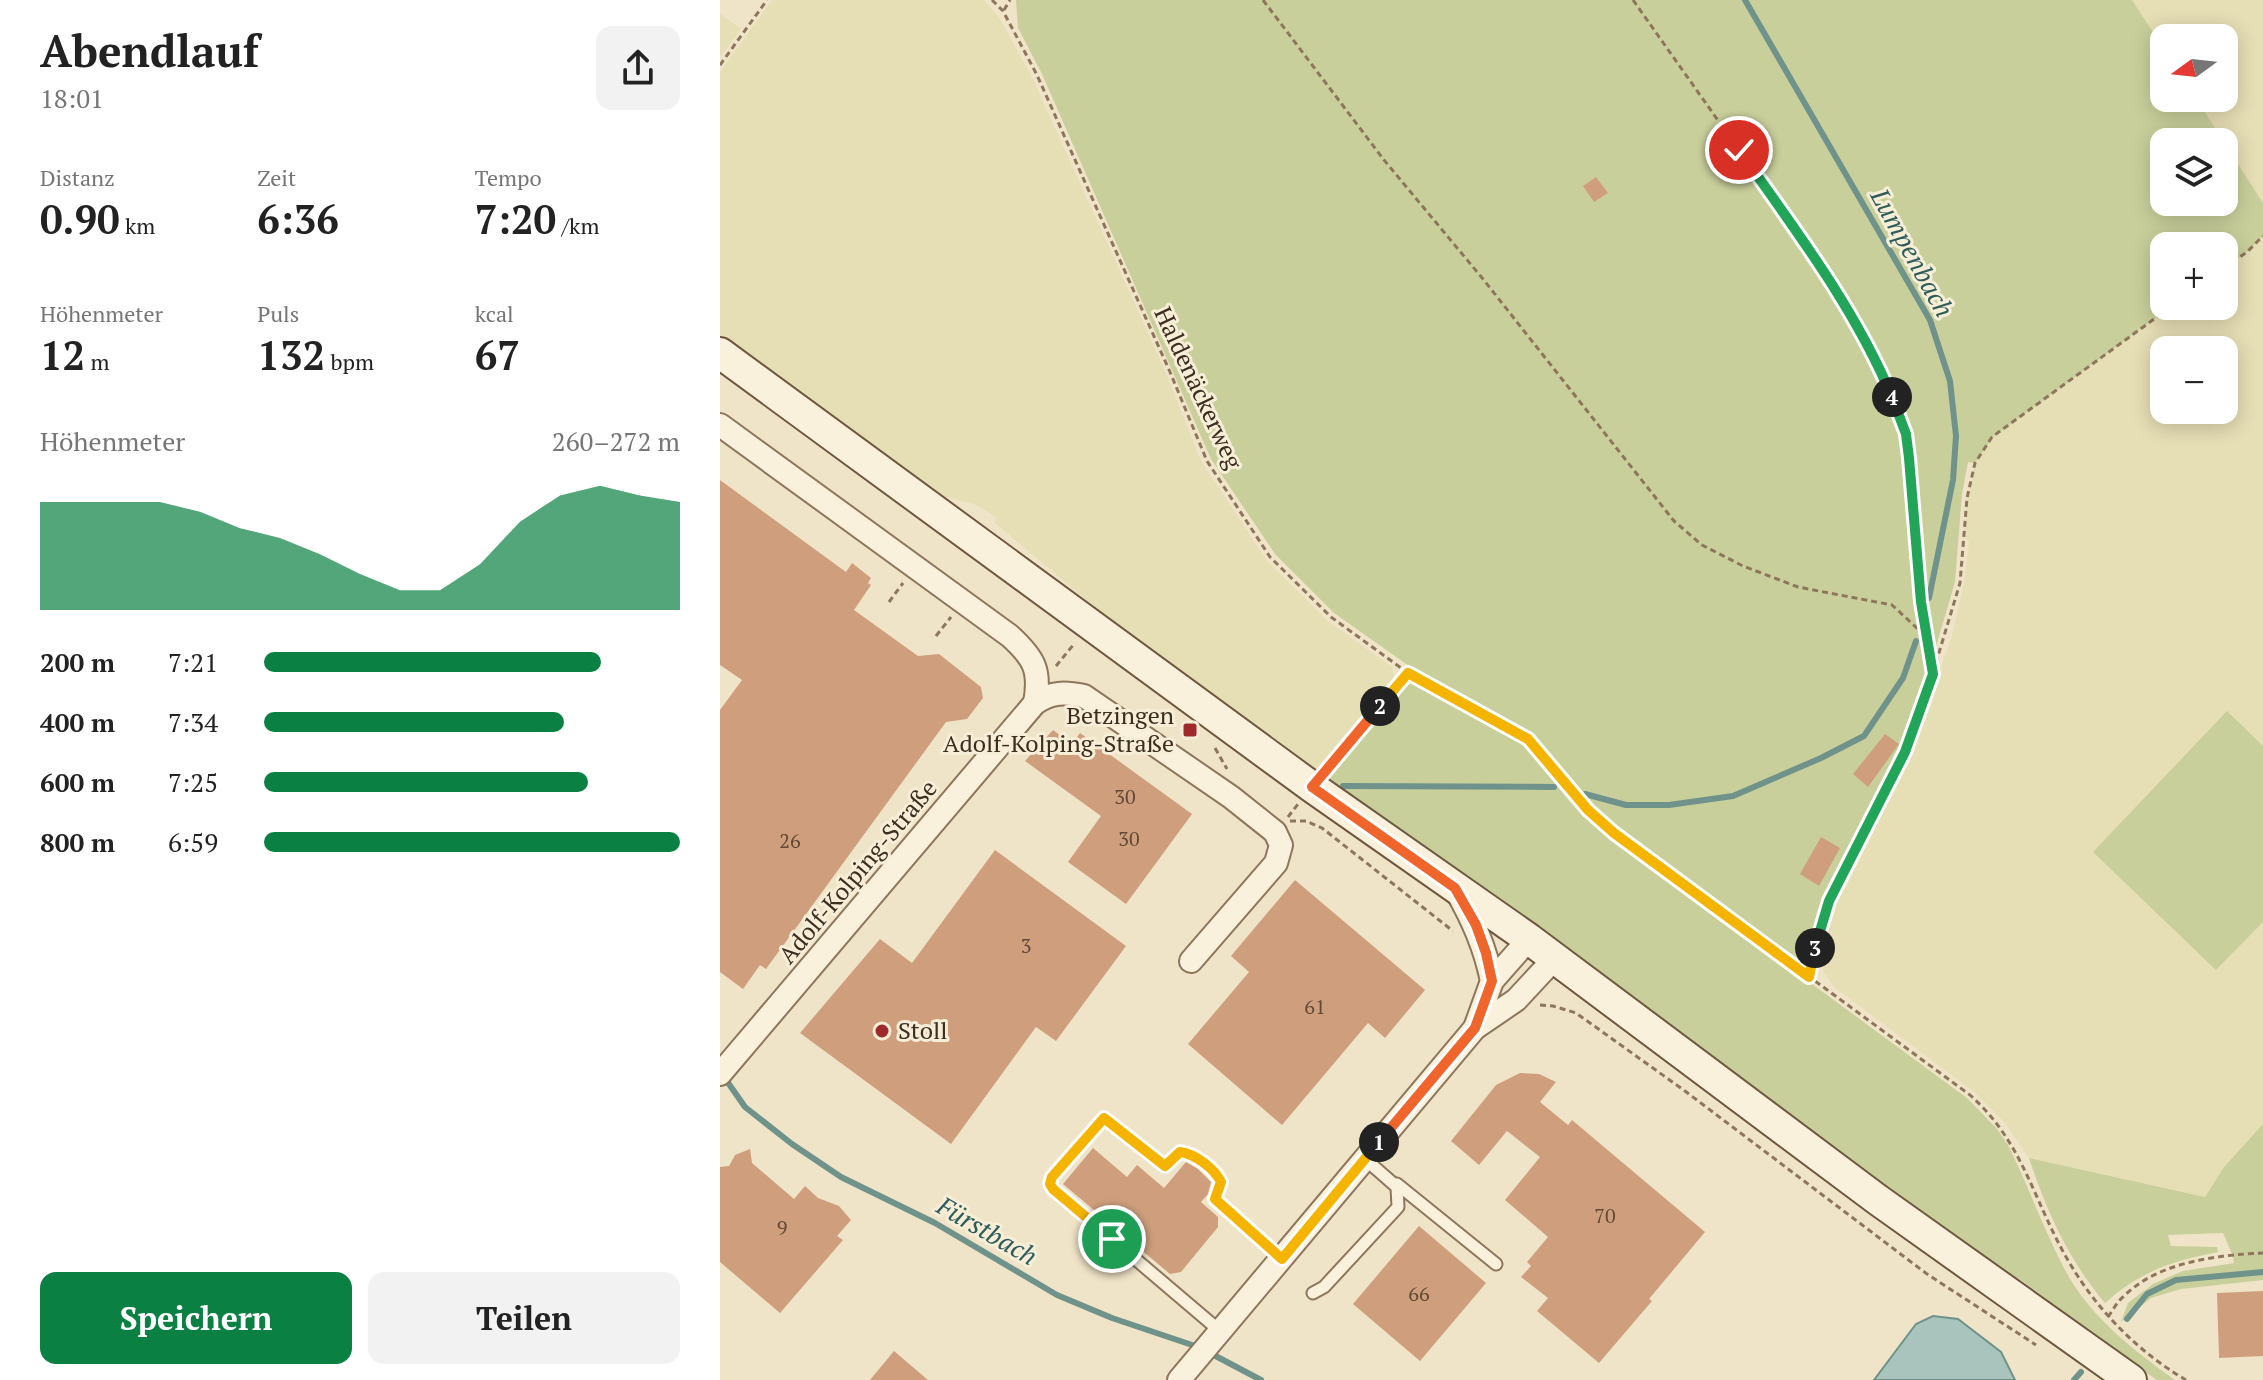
<!DOCTYPE html>
<html lang="de">
<head>
<meta charset="utf-8">
<style>
  body { margin:0; font-family:"PT Serif",serif; background:#f2f2f2; color:#222; height:100vh; display:flex; flex-direction:column; font-size:30px; white-space:nowrap }
  * { box-sizing:border-box; margin:0 }
  p { font-size:26px; color:#767676 }
  .icon { flex:none; width:44px; height:44px; fill:none; stroke:currentColor; stroke-width:2; stroke-linecap:round; stroke-linejoin:round }
  .map { position:relative; flex:1; overflow:hidden }
  .side { display:flex; flex-direction:column; background:#fff; width:720px }
  .side>* { flex:none }
  .needle { width:52px; rotate:255deg }
  .fabs { position:absolute; left:1430px; top:24px; display:grid; gap:16px }
  .fabs a { display:grid; place-items:center; width:88px; height:88px; border-radius:16px; background:#fff; box-shadow:0 4px 20px #0003; font-size:40px }
  .pin { position:absolute; display:grid; place-items:center; width:68px; height:68px; color:#fff; margin:-34px; border:4px solid #fff; border-radius:50%; box-shadow:0 2px 8px #0007 }
  .km { position:absolute; width:40px; height:40px; margin:-20px; border-radius:50%; background:#222; color:#fff; font-size:22px; line-height:40px; text-align:center }
  .round { display:grid; place-items:center; flex:none; width:84px; height:84px; border-radius:16px; background:#f2f2f2 }
  .head { display:flex; align-items:center; justify-content:space-between; height:136px; padding:0 40px }
  h1 { font-size:44px; font-weight:700; line-height:60px }
  .figures { display:grid; grid-template-columns:repeat(3,1fr); gap:12px; height:136px; padding:8px 40px }
  .figures div { display:grid; align-content:center }
  .figures b { font-size:40px; font-weight:700 }
  .figures small { font-size:22px; font-weight:400 }
  .figures p { font-size:22px }
  .chart { height:224px; padding:16px 40px }
  .chart p { display:flex; justify-content:space-between }
  .chart svg { width:100%; height:144px; margin-top:8px; fill:#0b8043; opacity:.7 }
  .action { display:flex; gap:16px; margin-top:auto; padding:16px 40px }
  .action a { flex:1; height:92px; border-radius:16px; background:#0b8043; color:#fff; font-size:32px; font-weight:700; line-height:92px; text-align:center }
  .action a+a { background:#f2f2f2; color:#222 }
  ul { padding:0 40px; list-style:none; font-size:26px }
  li { display:grid; grid-template-columns:128px 96px 1fr; align-items:center; height:60px }
  li i { height:20px; border-radius:10px; background:#0b8043 }
  main { display:flex; flex:1; min-height:0 }
  .map>svg:first-child { display:block }
  .farmland { fill:#e6deb5; fill-rule:evenodd }
  .green { fill:#c9cf9b }
  .water { fill:#a9c4bc; stroke:#6f938a; stroke-width:2 }
  .lines { fill:none; stroke-linecap:round; stroke-linejoin:round }
  .stream { stroke:#6f938a; stroke-width:6 }
  .building { fill:#cf9f7d }
  .lane-casing { stroke:#8d765c; stroke-width:15 }
  .street-casing { stroke:#8d765c; stroke-width:26 }
  .secondary-casing { stroke:#6f573f; stroke-width:34 }
  .path { stroke:#8d765c; stroke-width:3; stroke-dasharray:6 4; stroke-linecap:butt }
  .lane { stroke:#faf1dc; stroke-width:11 }
  .street { stroke:#faf1dc; stroke-width:22 }
  .secondary { stroke:#faf1dc; stroke-width:30 }
  .split-1-casing { stroke:#fff; stroke-width:16 }
  .split-2-casing { stroke:#fff; stroke-width:16 }
  .split-3-casing { stroke:#fff; stroke-width:16 }
  .split-4-casing { stroke:#fff; stroke-width:16 }
  .split-5-casing { stroke:#fff; stroke-width:16 }
  .split-1 { stroke:#f5b400; stroke-width:10 }
  .split-2 { stroke:#f0652b; stroke-width:10 }
  .split-3 { stroke:#f5b400; stroke-width:10 }
  .split-4 { stroke:#22a559; stroke-width:10 }
  .split-5 { stroke:#22a559; stroke-width:10 }
  .poi-dot { fill:#9e2a2b; stroke:#f7eed8; stroke-width:3 }
  .labels { text-anchor:middle; stroke-width:6; stroke-linejoin:round; paint-order:stroke }
  .number-label { font-size:20px; fill:#624a37 }
  .street-label { font-size:24px; fill:#3d2e20; stroke:#f7eed8 }
  .poi-label { font-size:24px; fill:#3d2e20; stroke:#f7eed8; text-anchor:end }
  .water-label { font-size:26px; font-style:italic; fill:#2f5d5a; stroke:#f7eed8 }
</style>
</head>
<body>
<main>
<section class="side">
<div class="head"><div><h1>Abendlauf</h1><p>18:01</p></div><a class="round"><svg class="icon" aria-label="share" viewBox="0 0 24 24"><path d="M12 15V3M7 8l5-5 5 5M5 13v7h14v-7"/></svg></a></div>
<div class="figures">
<div><p>Distanz</p><b>0.90<small> km</small></b></div>
<div><p>Zeit</p><b>6:36</b></div>
<div><p>Tempo</p><b>7:20<small> /km</small></b></div>
</div>
<div class="figures">
<div><p>Höhenmeter</p><b>12<small> m</small></b></div>
<div><p>Puls</p><b>132<small> bpm</small></b></div>
<div><p>kcal</p><b>67</b></div>
</div>
<div class="chart"><p><span>Höhenmeter</span>260–272 m</p>
<svg viewBox="0 0 160 44" preserveAspectRatio="none"><path d="M0 44V11L10 11L20 11L30 11L40 14L50 19L60 22L70 27L80 33L90 38L100 38L110 30L120 17L130 9L140 6L150 9L160 11V44z"/></svg>
</div>
<ul>
<li><b>200 m</b>7:21<i style="width:81%"></i></li>
<li><b>400 m</b>7:34<i style="width:72%"></i></li>
<li><b>600 m</b>7:25<i style="width:78%"></i></li>
<li><b>800 m</b>6:59<i style="width:100%"></i></li>
</ul>
<div class="action"><a>Speichern</a><a>Teilen</a></div>
</section>
<div class="map">
<svg width="1543" height="1380" viewBox="0 0 1543 1380">
  <rect width="100%" height="100%" fill="#f0e4c8"/>
  <g class="farmland">
    <polygon points="52,0 264,0 279,17 312,77 446,373 481,461 547,561 608,621 672,667 674,680 603,767 595,771 383,621 381,612 275,523 276,517 256,505 212,493 0,342 0,72"/>
    <polygon points="1412,0 1543,0 1543,203 1476,98 1504,98 1504,38 1444,38 1444,49"/>
    <polygon points="0,14 21,29 0,57"/>
    <path d="M1543,236V746L1507,712L1496,970L1543,922V1124L1504,1167L1485,1197L1309,1158L1285,1123L1254,1092L1114,987L1103,971L1101,945L1113,904L1190,754L1231,639L1244,583L1249,542L1244,536L1247,498L1255,463L1272,437L1452,306H1504V268L1527,252ZM1444,350H1504V410H1444Z"/>
  </g>
  <g class="green">
    <polygon points="296,0 1412,0 1444,49 1444,98 1476,98 1504,142 1444,142 1444,202 1504,202 1504,142 1543,203 1543,236 1527,252 1504,268 1504,246 1444,246 1444,306 1452,306 1273,437 1255,463 1248,462 1242,494 1235,582 1198,708 1105,898 1090,941 1089,957 1082,962 1073,958 896,830 872,807 814,736 692,668 614,613 555,554 491,459 322,74 298,28"/>
    <path d="M695,682L805,742L865,812L892,837L1247,1098L1277,1129L1288,1145C1308,1185 1323,1228 1344,1268C1369,1316 1412,1349 1455,1380H1437L1372,1335L1304,1282L1265,1260L830,936L612,789L609,772L683,685Z"/>
    <polygon points="1507,711 1543,746 1543,922 1496,970 1373,852"/>
    <path d="M1543,1124V1280L1461,1289L1431,1298L1401,1322L1408,1303L1433,1284L1463,1271L1514,1263L1512,1254L1503,1233L1448,1235L1451,1246L1497,1247L1498,1252C1452,1261 1421,1271 1385,1303C1349,1261 1326,1210 1309,1158L1485,1197L1504,1167Z"/>
  </g>
  <polygon class="water" points="1213,1316 1238,1319 1281,1352 1295,1380 1154,1380 1196,1324"/>
  <g class="lines">
    <g class="stream">
      <polyline points="1025,0 1210,320 1230,381 1236,436 1233,480 1209,598"/>
      <polyline points="623,786 834,787"/>
      <polyline points="865,794 906,805 949,805 1013,796 1101,758 1144,736 1183,678 1196,641"/>
      <polyline points="4,1077 25,1107 72,1144 121,1177 215,1223 337,1295 392,1318 478,1347"/>
      <polyline points="1407,1319 1427,1294 1456,1280 1543,1272"/>
      <polyline points="488,1352 541,1380"/>
      <polyline points="1354,1380 1361,1372"/>
    </g>
  </g>
  <g class="building">
    <polygon points="876,177 888,193 874,202 863,186"/>
    <polygon points="0,480 126,572 132,563 151,578 148,583 151,585 134,610 198,656 219,654 261,687 263,698 247,719 226,722 46,969 40,965 23,989 0,972 0,710 22,680 0,665"/>
    <polygon points="333,730 352,744 360,733 472,814 406,904 348,862 381,816 305,761"/>
    <polygon points="1165,734 1179,744 1148,787 1133,774"/>
    <polygon points="1101,837 1120,848 1099,886 1080,874"/>
    <polygon points="275,850 406,946 336,1041 316,1027 231,1144 80,1033 160,939 192,963"/>
    <polygon points="575,880 705,990 665,1038 648,1023 562,1125 468,1044 529,972 511,956"/>
    <polygon points="800,1073 819,1074 836,1082 820,1102 848,1125 852,1120 985,1232 929,1299 932,1301 879,1363 817,1311 828,1298 801,1277 811,1266 807,1262 828,1237 785,1200 820,1157 787,1131 759,1165 731,1141 776,1085"/>
    <polygon points="373,1148 407,1177 417,1165 444,1188 466,1162 478,1169 491,1182 488,1194 481,1202 498,1217 498,1227 461,1272 450,1274 343,1184"/>
    <polygon points="30,1149 32,1163 74,1199 85,1186 98,1198 119,1206 131,1220 117,1236 123,1240 60,1313 0,1262 0,1167 9,1166 15,1155"/>
    <polygon points="699,1226 766,1283 700,1361 633,1304"/>
    <polygon points="1543,1291 1543,1356 1499,1358 1497,1293"/>
    <polygon points="174,1351 208,1380 150,1380"/>
  </g>
  <g class="lines">
    <defs>
      <g id="lane">
        <polyline points="677,1184 776,1264"/>
        <polyline points="593,1293 604,1287 678,1207 677,1187 645,1159"/>
        <path d="M500,1331L333,1189L330,1184L332,1177L384,1118L445,1166L460,1152C475,1154 494,1168 501,1182L495,1199L562,1259"/>
      </g>
      <g id="street">
        <path d="M0,425L290,636C314,658 321,670 315,703C332,692 344,692 364,696L511,797L555,832L561,845L556,863L471,961"/>
        <path d="M736,890C753,920 765,947 772,981"/>
        <polyline points="755,1028 772,981 809,939"/>
        <polyline points="0,1074 315,703"/>
        <polyline points="459,1380 755,1028 796,1000 835,958"/>
      </g>
      <polyline id="secondary" points="0,353 592,787 809,939 1158,1200 1411,1380"/>
    </defs>
    <use href="#lane" class="lane-casing"/>
    <use href="#street" class="street-casing"/>
    <use href="#secondary" class="secondary-casing"/>
    <g class="path">
      <path d="M272,0L283,11L317,75L450,372L487,461L550,557L611,617L688,673L772,717L808,739L868,810L894,833L1250,1095C1298,1138 1310,1187 1338,1242C1367,1299 1410,1347 1466,1380"/>
      <polyline points="543,0 664,160 763,279 954,521 982,545 1023,566 1078,587 1172,605 1198,629 1206,632"/>
      <polyline points="913,0 1057,204 1125,307 1163,375 1186,434 1201,602 1212,670"/>
      <polyline points="284,10 290,0"/>
      <polyline points="0,65 47,0"/>
      <polyline points="1504,268 1527,252 1543,236"/>
      <polyline points="169,602 183,583"/>
      <polyline points="216,636 231,617"/>
      <polyline points="336,666 354,644"/>
      <polyline points="495,748 507,769"/>
      <polyline points="608,768 688,673"/>
      <polyline points="568,817 578,804"/>
      <polyline points="570,821 586,821 602,828 733,931"/>
      <polyline points="1089,977 1109,901 1185,752 1202,709 1240,583 1247,498 1255,463 1272,437 1452,306"/>
      <polyline points="820,1005 833,1006 856,1013 965,1091 1207,1274 1316,1345"/>
      <path d="M1388,1317C1393,1310 1397,1302 1403,1297C1437,1262 1497,1255 1543,1253"/>
    </g>
    <use href="#lane" class="lane"/>
    <use href="#street" class="street"/>
    <use href="#secondary" class="secondary"/>
  </g>
  <g class="lines">
    <defs>
      <path id="split-1" d="M392,1239L333,1189L330,1184L332,1177L384,1118L445,1166L460,1152C475,1154 494,1168 501,1182L495,1199L562,1259L659,1142"/>
      <polyline id="split-2" points="659,1142 755,1028 772,981 766,953 756,925 735,888 592,787 660,706"/>
      <polyline id="split-3" points="660,706 688,673 808,739 868,810 894,833 1089,977 1095,948"/>
      <polyline id="split-4" points="1095,948 1109,901 1185,752 1213,674 1201,602 1189,458 1186,434 1172,397"/>
      <path id="split-5" d="M1019,150C1074,228 1135,308 1172,397"/>
    </defs>
    <use href="#split-1" class="split-1-casing"/>
    <use href="#split-2" class="split-2-casing"/>
    <use href="#split-3" class="split-3-casing"/>
    <use href="#split-4" class="split-4-casing"/>
    <use href="#split-5" class="split-5-casing"/>
    <use href="#split-1" class="split-1"/>
    <use href="#split-2" class="split-2"/>
    <use href="#split-3" class="split-3"/>
    <use href="#split-4" class="split-4"/>
    <use href="#split-5" class="split-5"/>
  </g>
  <g class="poi-dot">
    <rect x="462" y="722" width="16" height="16" rx="4"/>
    <circle cx="162" cy="1031" r="8"/>
  </g>
  <g class="labels">
    <g class="number-label">
      <text x="405" y="804">30</text>
      <text x="409" y="846">30</text>
      <text x="70" y="848">26</text>
      <text x="306" y="953">3</text>
      <text x="595" y="1014">61</text>
      <text x="885" y="1223">70</text>
      <text x="62" y="1235">9</text>
      <text x="699" y="1301">66</text>
    </g>
    <g class="street-label">
      <text transform="translate(478 388) rotate(65)" y="8">Haldenäckerweg</text>
      <text transform="translate(138 872) rotate(-50)" y="8">Adolf-Kolping-Straße</text>
    </g>
    <g class="poi-label">
      <text x="454" y="724">Betzingen<tspan x="454" dy="28">Adolf-Kolping-Straße</tspan></text>
      <text x="178" y="1039" text-anchor="start">Stoll</text>
    </g>
    <g class="water-label">
      <text transform="translate(1192 253) rotate(61)" y="9">Lumpenbach</text>
      <text transform="translate(267 1231) rotate(30)" y="9">Fürstbach</text>
    </g>
  </g>
</svg>
<div class="fabs">
<a><svg class="needle" viewBox="-14 -14 28 28"><path d="M0-13l5 13h-10z" fill="#e53935"/><path d="M0 13l5-13h-10z" fill="#767676"/></svg></a>
<a><svg class="icon" aria-label="layers" viewBox="0 0 24 24"><path d="M12 4l9 5-9 5-9-5zM3 14l9 5 9-5"/></svg></a>
<a>+</a>
<a>−</a>
</div>
<div class="pin" style="left:392px;top:1239px;background:#1e9e55"><svg class="icon" aria-label="arrive" viewBox="0 0 24 24"><path d="M6 21V4h12l-3 4 3 4H6"/></svg></div>
<div class="pin" style="left:1019px;top:150px;background:#d93025"><svg class="icon" aria-label="check" viewBox="0 0 24 24"><path d="M5 12l5 5 9-10"/></svg></div>
<b class="km" style="left:659px;top:1142px">1</b>
<b class="km" style="left:660px;top:706px">2</b>
<b class="km" style="left:1095px;top:948px">3</b>
<b class="km" style="left:1172px;top:397px">4</b>
</div>
</main>
</body>
</html>
